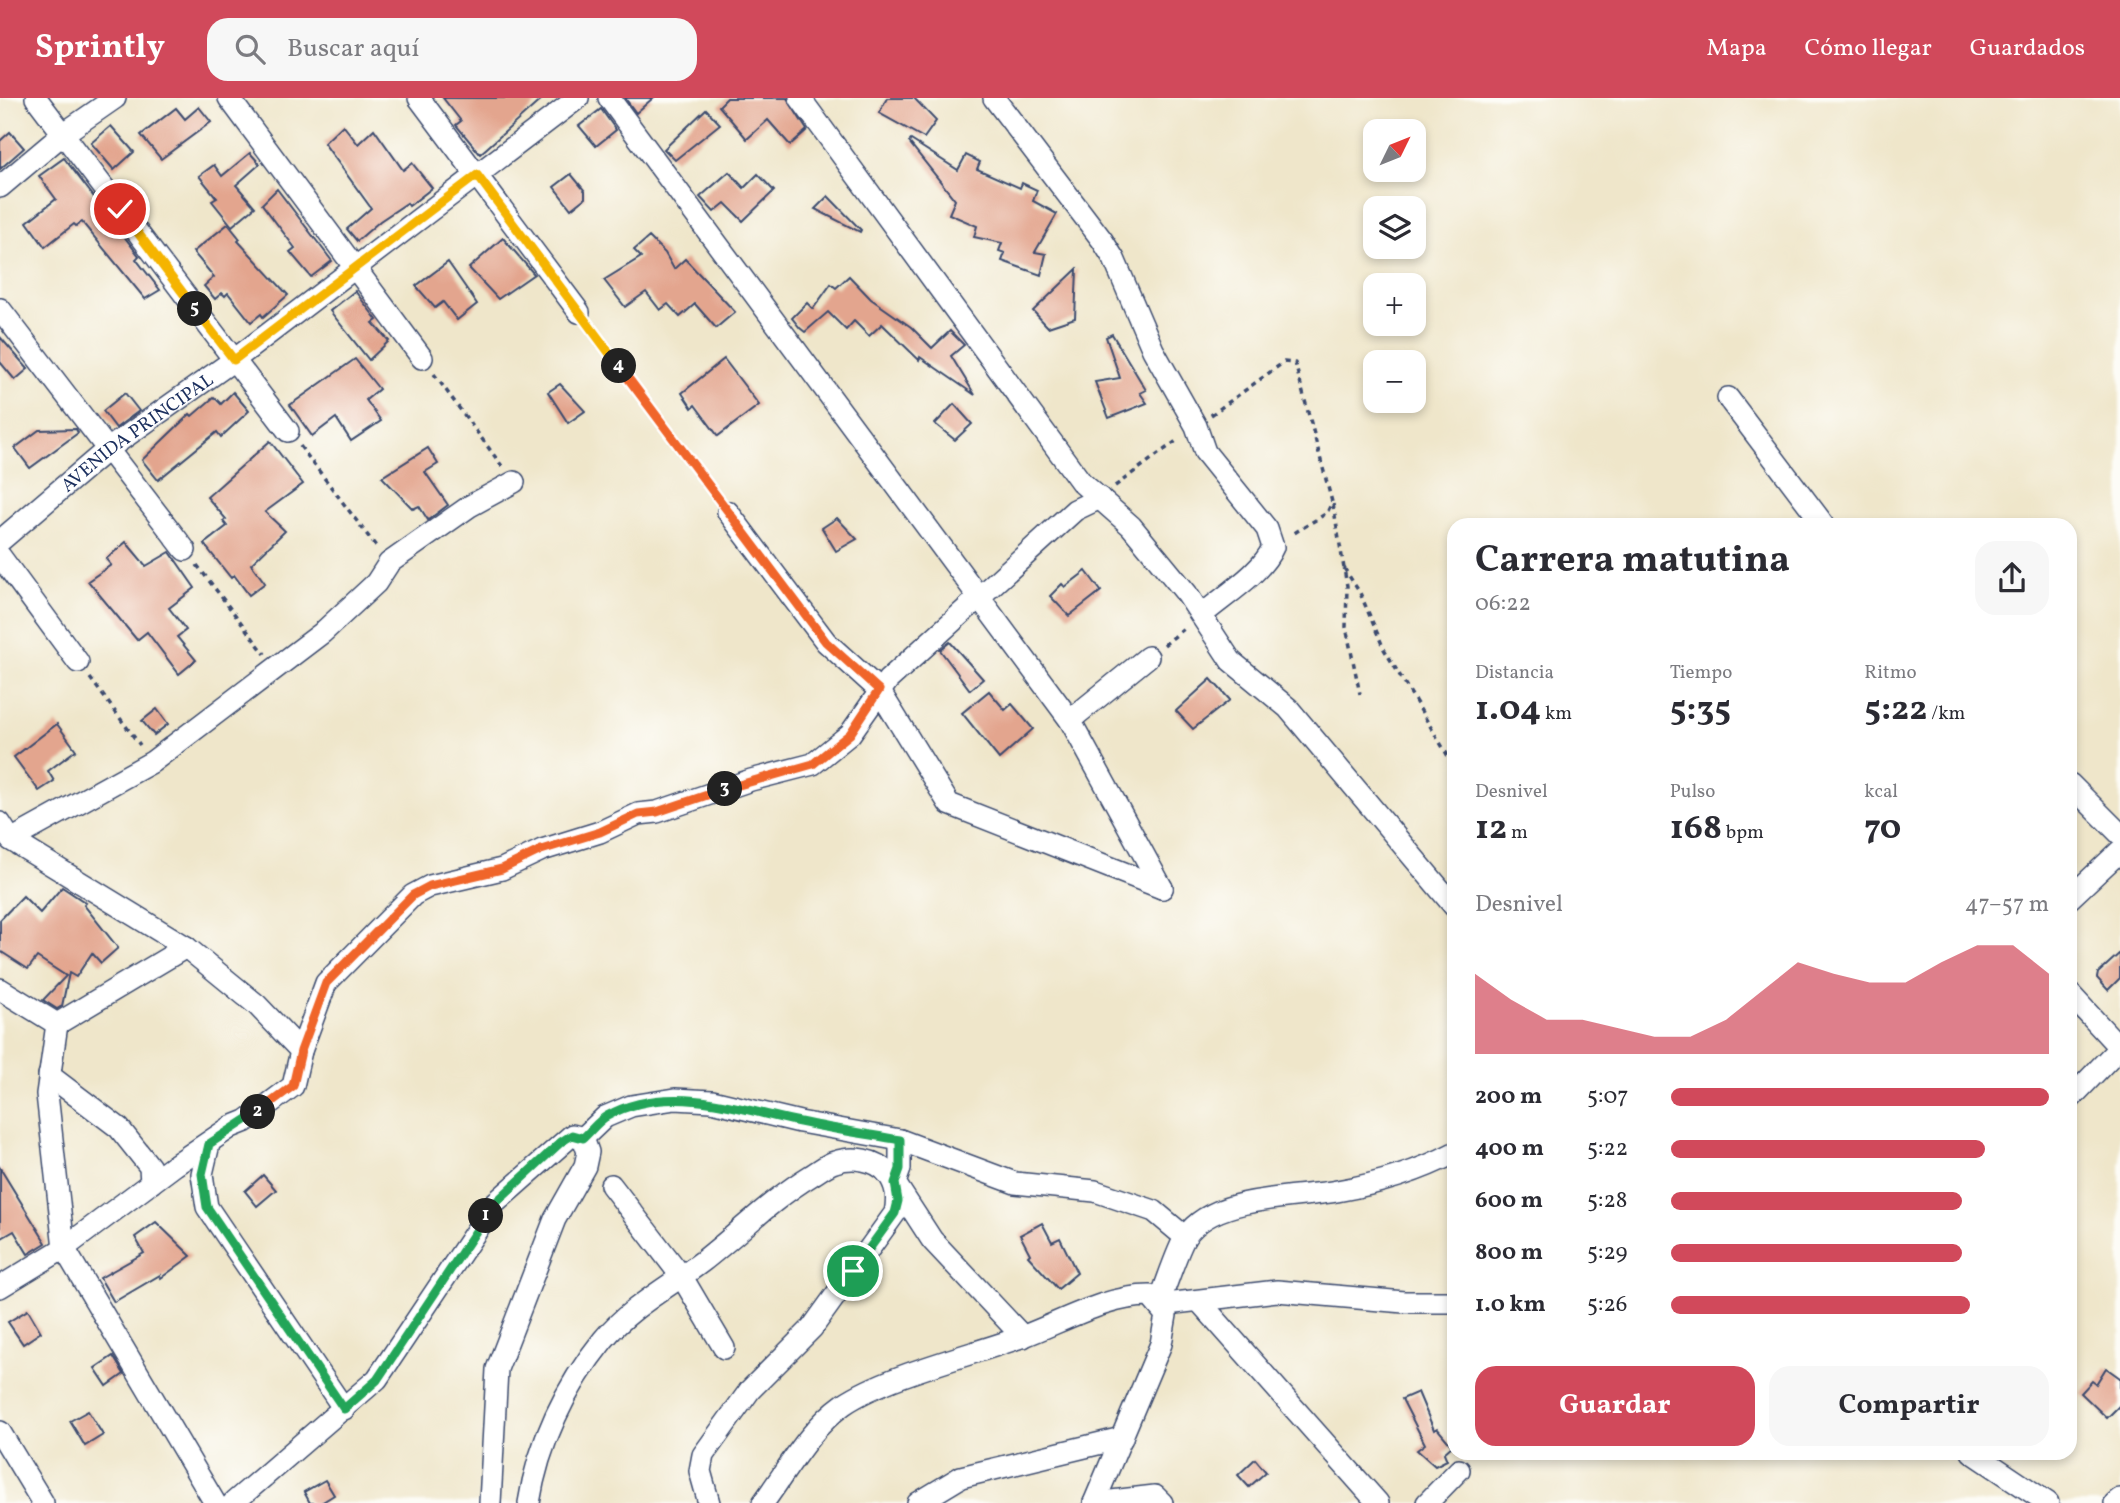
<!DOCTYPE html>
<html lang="es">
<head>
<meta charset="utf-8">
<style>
  body { margin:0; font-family:Vollkorn,serif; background:#f7f7f7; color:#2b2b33; height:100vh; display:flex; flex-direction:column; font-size:26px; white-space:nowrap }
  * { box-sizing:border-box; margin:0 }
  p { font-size:23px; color:#7c7c81 }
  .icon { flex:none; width:38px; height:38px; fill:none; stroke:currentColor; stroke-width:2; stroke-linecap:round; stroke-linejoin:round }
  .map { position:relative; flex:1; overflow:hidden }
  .panel { position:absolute; left:1447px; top:420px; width:630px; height:942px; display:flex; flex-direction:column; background:#fff; border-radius:21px; box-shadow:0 4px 10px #0003 }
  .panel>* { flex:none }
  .needle { width:46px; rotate:47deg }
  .controls { position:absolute; left:1363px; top:21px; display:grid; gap:14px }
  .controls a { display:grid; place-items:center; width:63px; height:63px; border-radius:14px; background:#fff; box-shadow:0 4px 10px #0003; font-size:35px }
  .pin { position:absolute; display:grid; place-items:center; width:60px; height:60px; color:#fff; margin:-30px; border:4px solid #fff; border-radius:50%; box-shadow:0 2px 7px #0007 }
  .km { position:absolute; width:35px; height:35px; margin:-18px; border-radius:50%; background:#222; color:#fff; font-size:19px; line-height:35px; text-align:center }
  .round { display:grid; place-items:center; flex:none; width:74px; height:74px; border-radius:21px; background:#f7f7f7 }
  .summary { display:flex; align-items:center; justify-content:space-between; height:119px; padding:0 28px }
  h1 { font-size:38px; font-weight:700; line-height:52px }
  .figures { display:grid; grid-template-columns:repeat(3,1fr); gap:10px; height:119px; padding:7px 28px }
  .figures div { display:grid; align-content:center }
  .figures b { font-size:35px; font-weight:700 }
  .figures small { font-size:19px; font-weight:400 }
  .figures p { font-size:19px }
  .chart { height:196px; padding:14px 28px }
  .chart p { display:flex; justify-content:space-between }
  .chart svg { width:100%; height:126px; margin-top:7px; fill:#d1495b; opacity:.7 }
  .cta { display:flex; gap:14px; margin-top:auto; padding:14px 28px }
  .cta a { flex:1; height:80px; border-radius:21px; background:#d1495b; color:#fff; font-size:28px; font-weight:700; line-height:80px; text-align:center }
  .cta a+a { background:#f7f7f7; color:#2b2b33 }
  ul { padding:0 28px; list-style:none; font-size:23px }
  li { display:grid; grid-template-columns:112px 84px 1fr; align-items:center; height:52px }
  li i { height:18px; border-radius:9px; background:#d1495b }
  header { display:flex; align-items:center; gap:42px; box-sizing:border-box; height:98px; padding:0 35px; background:#d1495b; color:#fff }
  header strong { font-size:33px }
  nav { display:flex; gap:38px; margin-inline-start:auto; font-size:24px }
  .search { width:490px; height:63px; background:#f7f7f7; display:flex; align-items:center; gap:18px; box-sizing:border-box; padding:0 24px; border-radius:21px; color:#7c7c81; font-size:26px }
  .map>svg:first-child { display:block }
  .building { fill:#e3a58e }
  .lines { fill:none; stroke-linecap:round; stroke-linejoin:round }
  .minor-casing { stroke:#3b4a6e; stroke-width:24 }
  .path { stroke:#3b4a6e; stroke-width:3.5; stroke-dasharray:5 5; stroke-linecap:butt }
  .minor { stroke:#fff; stroke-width:21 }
  .split-1-casing { stroke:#fff; stroke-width:14 }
  .split-2-casing { stroke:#fff; stroke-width:14 }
  .split-3-casing { stroke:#fff; stroke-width:14 }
  .split-4-casing { stroke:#fff; stroke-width:14 }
  .split-5-casing { stroke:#fff; stroke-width:14 }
  .split-6-casing { stroke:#fff; stroke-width:14 }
  .split-1 { stroke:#22a559; stroke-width:9 }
  .split-2 { stroke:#22a559; stroke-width:9 }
  .split-3 { stroke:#f0652b; stroke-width:9 }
  .split-4 { stroke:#f0652b; stroke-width:9 }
  .split-5 { stroke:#f5b400; stroke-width:9 }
  .split-6 { stroke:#f5b400; stroke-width:9 }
  .labels { text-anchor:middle; stroke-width:5; stroke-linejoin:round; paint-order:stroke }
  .street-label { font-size:19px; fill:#1b2f5e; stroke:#fdfcf7 }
</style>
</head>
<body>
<header>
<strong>Sprintly</strong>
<div class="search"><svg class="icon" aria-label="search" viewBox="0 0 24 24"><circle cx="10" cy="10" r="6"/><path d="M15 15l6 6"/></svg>Buscar aquí</div>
<nav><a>Mapa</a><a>Cómo llegar</a><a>Guardados</a></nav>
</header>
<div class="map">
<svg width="2120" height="1405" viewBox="0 0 2120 1405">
  <rect width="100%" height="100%" fill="#fdfcf7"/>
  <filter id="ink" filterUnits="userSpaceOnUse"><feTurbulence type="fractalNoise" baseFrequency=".0143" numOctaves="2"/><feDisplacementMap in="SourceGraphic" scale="14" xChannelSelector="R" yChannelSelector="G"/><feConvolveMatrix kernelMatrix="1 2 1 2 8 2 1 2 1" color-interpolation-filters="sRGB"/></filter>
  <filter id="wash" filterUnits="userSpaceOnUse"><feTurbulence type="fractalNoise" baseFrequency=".00686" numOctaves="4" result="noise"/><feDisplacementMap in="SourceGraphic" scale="28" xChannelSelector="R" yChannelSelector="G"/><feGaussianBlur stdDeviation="1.57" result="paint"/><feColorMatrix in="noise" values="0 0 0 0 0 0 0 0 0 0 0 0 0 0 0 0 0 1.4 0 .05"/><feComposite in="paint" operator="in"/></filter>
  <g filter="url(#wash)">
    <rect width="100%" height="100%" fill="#efe6ca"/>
    <g id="blocks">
      <g class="building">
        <polygon points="443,0 543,0 480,56 456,27 461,23"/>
        <polygon points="625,0 653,0 636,15"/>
        <polygon points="727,0 787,0 807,32 790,47 768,22 747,41 719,8"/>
        <polygon points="887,0 914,0 936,23 924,40 879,15"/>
        <polygon points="199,9 211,24 161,61 141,37 176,10 185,21"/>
        <polygon points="601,11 616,32 596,48 579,28"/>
        <polygon points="706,11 720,26 675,62 664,51"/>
        <polygon points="343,27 358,46 374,31 403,72 412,65 432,90 409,108 407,105 380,123 357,143 347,131 371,110 324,45"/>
        <polygon points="111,28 134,54 114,72 91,45"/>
        <polygon points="10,34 24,50 0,71 0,43"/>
        <polygon points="911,42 958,72 966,57 980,64 977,71 1020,90 1022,85 1037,92 1033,103 1057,116 1035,154 1046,156 1041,177 1002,163 1005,155 999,153 1002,145 974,139 977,128 949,116 955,102 909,44"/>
        <polygon points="250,55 260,66 236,87 255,109 232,128 212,103 217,100 199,78 214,67 222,78"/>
        <polygon points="64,60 139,158 136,161 160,192 145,201 82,124 76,128 74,126 45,149 27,124 56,101 39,78"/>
        <polygon points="729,74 744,90 758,76 774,93 743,123 725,105 714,114 700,99"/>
        <polygon points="571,76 585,93 585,100 571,111 554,89"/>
        <polygon points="277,91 332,163 311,179 290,154 295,150 262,106"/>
        <polygon points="828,98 861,132 860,134 815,111"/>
        <polygon points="228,126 240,141 238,143 288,197 263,219 261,216 251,224 228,195 225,198 222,195 215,201 204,188 214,179 193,154"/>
        <polygon points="649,139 665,155 674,171 685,161 735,214 716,230 695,206 680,219 668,206 660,212 646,194 625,209 604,182 641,159 634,152"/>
        <polygon points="503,140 534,176 498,201 469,170"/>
        <polygon points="448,164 477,206 457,222 443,204 435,210 416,188"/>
        <polygon points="1077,171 1075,220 1048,229 1033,213"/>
        <polygon points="849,178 871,201 911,229 932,250 950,233 964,247 951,258 975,297 920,259 919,262 882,226 869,238 854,223 846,232 828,214 805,234 800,230 792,220 807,205 813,211 831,186 836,190"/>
        <polygon points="355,193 377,222 373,225 389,243 369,262 330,213"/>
        <polygon points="1112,236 1146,292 1140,295 1147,305 1109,320 1095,284 1120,280 1106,239"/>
        <polygon points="0,239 28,271 15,282 0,264"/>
        <polygon points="355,261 379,291 366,302 381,323 351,343 336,320 312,338 290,307"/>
        <polygon points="724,261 759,307 718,338 695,307 692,310 682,295"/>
        <polygon points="560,286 585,313 568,325 548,294"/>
        <polygon points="233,294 249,313 221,339 217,334 158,382 142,362 190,316 192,318 214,299 221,306"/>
        <polygon points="125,295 139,313 116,330 103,313"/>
        <polygon points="954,306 972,326 955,342 935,326"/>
        <polygon points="76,331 78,335 30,370 15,350 39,332"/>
        <polygon points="270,343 303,386 265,414 285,433 251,466 265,485 249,497 234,477 231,480 204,446 227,428 223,423 226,421 207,399"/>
        <polygon points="428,350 438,366 425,374 448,407 428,422 419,408 413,411 382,379"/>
        <polygon points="837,420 857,441 836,453 822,430"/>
        <polygon points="126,444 146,468 170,454 195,490 169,510 186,532 177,539 196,562 179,576 147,534 137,542 88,483 111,467 106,461"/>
        <polygon points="1086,473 1101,493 1069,518 1050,498 1062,486 1065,489"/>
        <polygon points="950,544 983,581 970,592 940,552"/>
        <polygon points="1211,581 1230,602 1193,631 1176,613"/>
        <polygon points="989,593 1005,612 1012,606 1033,631 999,661 962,615"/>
        <polygon points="157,611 168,626 154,637 142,623"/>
        <polygon points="57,626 76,652 48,673 54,683 39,693 14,659"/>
        <polygon points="62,789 86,805 84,807 118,850 101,865 92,855 76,879 69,875 62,908 57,911 43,902 66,878 37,859 28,871 0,853 0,822 23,798 40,815"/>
        <polygon points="2120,855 2120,880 2108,892 2097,880 2098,875"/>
        <polygon points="0,1070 46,1145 28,1156 14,1133 0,1141"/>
        <polygon points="263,1077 276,1092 257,1108 245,1093"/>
        <polygon points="156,1124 191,1158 161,1180 160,1177 114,1204 100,1180 144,1155 135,1139"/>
        <polygon points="1042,1125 1052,1144 1060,1140 1077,1175 1058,1191 1028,1158 1030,1156 1020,1137"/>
        <polygon points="28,1212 41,1234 23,1246 8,1224"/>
        <polygon points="113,1258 124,1276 107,1288 95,1270"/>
        <polygon points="2106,1270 2120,1280 2120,1307 2107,1320 2081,1295 2092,1283 2096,1286"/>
        <polygon points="1418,1294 1434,1332 1437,1330 1452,1348 1444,1355 1447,1362 1435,1368 1417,1352 1425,1346 1402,1301"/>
        <polygon points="88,1313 103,1337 85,1348 70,1323"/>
        <polygon points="1255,1361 1266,1374 1249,1389 1238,1377"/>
        <polygon points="325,1382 334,1397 321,1405 310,1405 304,1394"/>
      </g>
    </g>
  </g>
  <g filter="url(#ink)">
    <use href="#blocks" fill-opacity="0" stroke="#3b4a6e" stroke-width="2"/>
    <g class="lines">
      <defs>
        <g id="minor">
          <polyline points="36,0 288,333"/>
          <polyline points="229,0 422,260"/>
          <polyline points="419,0 579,214"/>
          <polyline points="609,0 1070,622 1162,790"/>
          <polyline points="800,0 1081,384 1131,428 1187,496 1231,563 1288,610 1454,808"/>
          <path d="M994,0L1102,142L1114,161L1153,252L1196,328L1205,354L1267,431L1273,449C1262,475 1225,497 1202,517"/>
          <polyline points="0,89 63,36 115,0"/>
          <polyline points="0,211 185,452"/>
          <polyline points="1728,300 1824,427"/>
          <polyline points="728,414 826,544 879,592 949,706 1162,790"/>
          <path id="s1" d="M0,443L108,351L234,262L578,0"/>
          <polyline points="0,458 78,564"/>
          <polyline points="1070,622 1148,559"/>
          <polyline points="2070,686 2120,736"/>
          <polyline points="0,725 11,742 186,849 257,907 301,953"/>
          <polyline points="11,742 152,664 322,535 376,485 389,465 470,408 514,384"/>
          <polyline points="2070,800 2120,753"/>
          <polyline points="0,891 57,926 47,996 64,1150 215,1405"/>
          <polyline points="2070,896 2120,950"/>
          <polyline points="57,926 186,849"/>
          <polyline points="49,977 119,1030 150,1069 151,1085"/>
          <polyline points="2070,1001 2120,949"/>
          <polyline points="583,1040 605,1019 631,1008 675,1001 712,1003 800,1024 900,1042 1015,1085 1095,1093 1154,1113 1185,1139"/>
          <polyline points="900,1042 900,1071 895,1085 932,1142 1023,1239"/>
          <polyline points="209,1046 202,1076 207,1109 344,1311"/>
          <polyline points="611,1087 682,1179 724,1250"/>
          <polyline points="0,1189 64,1150 175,1067 231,1029 246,1023 293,988 301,953 326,885 413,797 430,788 502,771 542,752 600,734 638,716 657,714 751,682 813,666 850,636 888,582 1075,412 1100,400"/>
          <polyline points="1199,1203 1378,1405"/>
          <path d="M1158,1207C1165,1191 1178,1149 1186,1138C1214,1097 1293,1101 1337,1093C1377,1086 1418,1074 1454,1055"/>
          <polyline points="1158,1207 1277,1193 1404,1204 1454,1204"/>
          <polyline points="0,1334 43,1405"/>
          <polyline points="1972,1354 2048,1405"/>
          <polyline points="233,1405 377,1281 495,1105 572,1037 583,1040 588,1054 585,1068 555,1121 497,1271 490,1405"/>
          <path d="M529,1405C538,1346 566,1288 603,1242C630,1209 669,1189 703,1163C740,1134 771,1102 812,1077C819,1073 827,1066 835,1064C852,1058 877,1061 888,1076C897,1088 898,1100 895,1115L812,1230L750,1292L703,1357L700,1373L709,1405"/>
          <path d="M763,1405C788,1371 809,1331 844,1306C887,1277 972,1257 1024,1238C1064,1223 1106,1198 1150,1198L1166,1217L1161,1246L1094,1405"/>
          <polyline points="918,1405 961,1379 1122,1340"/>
          <polyline points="1094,1405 1155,1398 1162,1405"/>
          <polyline points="1427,1405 1459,1372"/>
          <polyline points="2115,1405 2120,1401"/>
        </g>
      </defs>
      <use href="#minor" class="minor-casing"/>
      <g class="path">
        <polyline points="590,229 718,400"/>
        <polyline points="434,276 502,368"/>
        <polyline points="1211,317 1284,264 1295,265 1332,404 1327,415 1291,437"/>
        <polyline points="300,348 378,451"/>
        <polyline points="1115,388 1179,341"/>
        <polyline points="1333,406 1347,488 1346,529 1360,596"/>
        <polyline points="197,467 265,556"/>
        <polyline points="1344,470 1360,495 1384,551 1454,668"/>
        <polyline points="1164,547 1185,530"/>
        <polyline points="90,580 140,647"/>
      </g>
      <use href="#minor" class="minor"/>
    </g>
  </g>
  <g class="lines" filter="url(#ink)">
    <defs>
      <path id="split-1" d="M486,1118L495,1105L561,1044L572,1037L583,1040C591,1033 598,1023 607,1018C668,984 737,1011 800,1024C833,1031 866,1036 900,1042V1071L895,1085L898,1103L895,1115L853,1173"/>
      <polyline id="split-2" points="258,1014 209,1046 202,1076 207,1109 344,1311 377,1282 486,1118"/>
      <polyline id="split-3" points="258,1014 293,988 301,953 326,885 413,797 430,788 502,771 541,752 600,734 638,716 657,714 725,691"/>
      <polyline id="split-4" points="619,268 826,544 879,592 850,636 813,666 725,691"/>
      <polyline id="split-5" points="195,211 234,262 477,77 619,268"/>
      <polyline id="split-6" points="120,111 195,211"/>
    </defs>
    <use href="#split-1" class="split-1-casing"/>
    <use href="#split-2" class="split-2-casing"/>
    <use href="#split-3" class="split-3-casing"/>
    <use href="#split-4" class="split-4-casing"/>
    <use href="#split-5" class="split-5-casing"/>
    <use href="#split-6" class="split-6-casing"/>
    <use href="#split-1" class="split-1"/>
    <use href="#split-2" class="split-2"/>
    <use href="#split-3" class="split-3"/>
    <use href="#split-4" class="split-4"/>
    <use href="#split-5" class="split-5"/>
    <use href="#split-6" class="split-6"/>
  </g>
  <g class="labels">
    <g class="street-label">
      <text dy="7" stroke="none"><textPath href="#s1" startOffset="175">AVENIDA PRINCIPAL</textPath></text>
    </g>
  </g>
</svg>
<div class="controls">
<a><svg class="needle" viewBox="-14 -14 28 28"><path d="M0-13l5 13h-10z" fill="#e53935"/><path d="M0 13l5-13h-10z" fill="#7c7c81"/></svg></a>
<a><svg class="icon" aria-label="layers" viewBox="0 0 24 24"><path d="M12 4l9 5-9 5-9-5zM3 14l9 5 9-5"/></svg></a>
<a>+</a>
<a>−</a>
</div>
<div class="pin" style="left:853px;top:1173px;background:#1e9e55"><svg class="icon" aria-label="arrive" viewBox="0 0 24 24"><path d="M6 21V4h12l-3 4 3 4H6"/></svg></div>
<div class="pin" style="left:120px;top:111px;background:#d93025"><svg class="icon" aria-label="check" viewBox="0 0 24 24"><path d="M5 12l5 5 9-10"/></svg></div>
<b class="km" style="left:486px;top:1118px">1</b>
<b class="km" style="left:258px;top:1014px">2</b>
<b class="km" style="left:725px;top:691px">3</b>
<b class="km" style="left:619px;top:268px">4</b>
<b class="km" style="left:195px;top:211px">5</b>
<section class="panel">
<div class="summary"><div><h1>Carrera matutina</h1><p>06:22</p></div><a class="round"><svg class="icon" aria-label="share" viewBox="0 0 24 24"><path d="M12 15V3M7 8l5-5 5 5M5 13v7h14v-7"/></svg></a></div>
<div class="figures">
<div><p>Distancia</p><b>1.04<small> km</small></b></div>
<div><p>Tiempo</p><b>5:35</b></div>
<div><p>Ritmo</p><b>5:22<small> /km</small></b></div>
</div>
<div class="figures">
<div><p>Desnivel</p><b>12<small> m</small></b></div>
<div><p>Pulso</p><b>168<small> bpm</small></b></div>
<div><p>kcal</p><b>70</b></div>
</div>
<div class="chart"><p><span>Desnivel</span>47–57 m</p>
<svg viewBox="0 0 160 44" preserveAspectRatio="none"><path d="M0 44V16L10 25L20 32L30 32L40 35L50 38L60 38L70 32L80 22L90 12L100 16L110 19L120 19L130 12L140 6L150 6L160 16V44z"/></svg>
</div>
<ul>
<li><b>200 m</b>5:07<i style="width:100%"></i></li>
<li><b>400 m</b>5:22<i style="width:83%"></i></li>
<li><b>600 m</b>5:28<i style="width:77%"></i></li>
<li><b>800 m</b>5:29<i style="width:77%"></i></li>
<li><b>1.0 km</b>5:26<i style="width:79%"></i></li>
</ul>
<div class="cta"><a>Guardar</a><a>Compartir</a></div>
</section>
</div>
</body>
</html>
